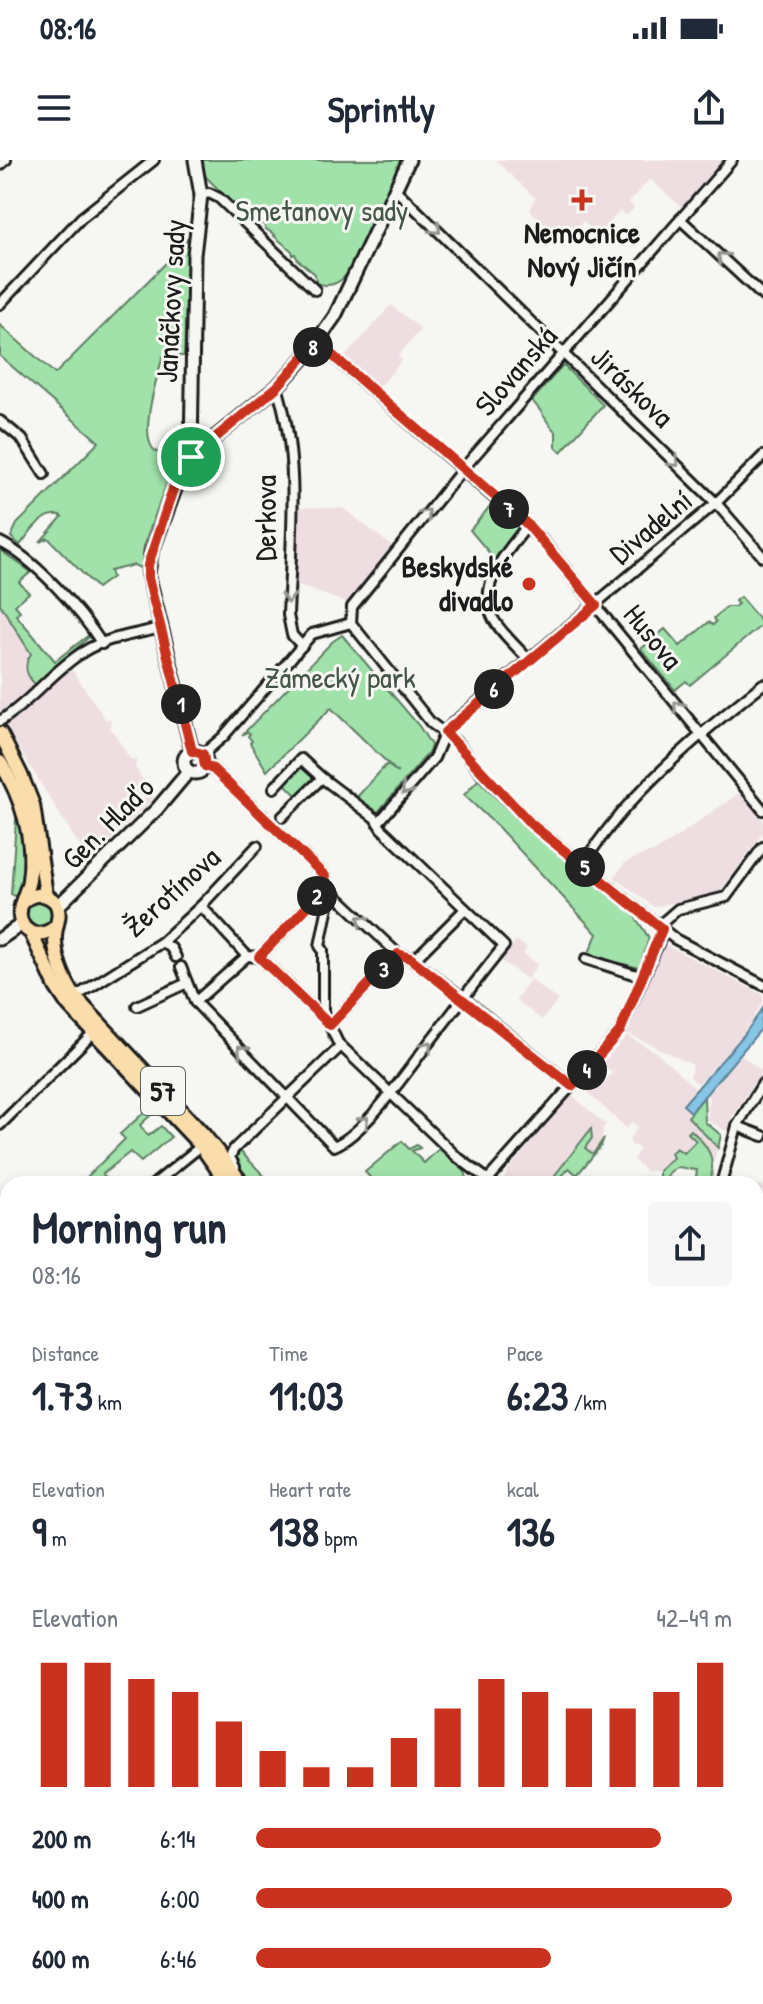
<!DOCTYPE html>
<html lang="en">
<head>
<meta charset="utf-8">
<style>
  body { margin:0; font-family:"Patrick Hand",sans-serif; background:#f6f6f7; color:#1f2937; height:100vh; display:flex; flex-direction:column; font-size:30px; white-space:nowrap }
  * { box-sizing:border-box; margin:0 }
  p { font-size:26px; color:#747a83 }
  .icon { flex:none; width:44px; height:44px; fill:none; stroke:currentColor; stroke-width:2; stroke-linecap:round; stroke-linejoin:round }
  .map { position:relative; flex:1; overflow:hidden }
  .drawer { position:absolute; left:0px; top:1016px; width:764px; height:828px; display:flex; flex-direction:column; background:#fff; border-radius:24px 24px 0 0; box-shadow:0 4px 12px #0003 }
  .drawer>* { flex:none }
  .pin { position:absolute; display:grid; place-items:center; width:68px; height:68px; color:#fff; margin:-34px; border:4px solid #fff; border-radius:50%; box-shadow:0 2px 8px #0007 }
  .km { position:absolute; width:40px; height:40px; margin:-20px; border-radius:50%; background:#222; color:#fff; font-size:22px; line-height:40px; text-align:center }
  .round { display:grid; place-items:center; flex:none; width:84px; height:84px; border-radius:8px; background:#f6f6f7 }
  .head { display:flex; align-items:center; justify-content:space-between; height:136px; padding:0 32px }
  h1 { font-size:44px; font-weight:700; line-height:60px }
  .metrics { display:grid; grid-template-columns:repeat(3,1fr); gap:12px; height:136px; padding:8px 32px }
  .metrics div { display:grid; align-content:center }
  .metrics b { font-size:40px; font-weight:700 }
  .metrics small { font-size:22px; font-weight:400 }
  .metrics p { font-size:22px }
  .chart { height:224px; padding:16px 32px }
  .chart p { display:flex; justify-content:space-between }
  .chart svg { width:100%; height:144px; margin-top:8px; stroke:#c8321e; stroke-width:6 }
  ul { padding:0 32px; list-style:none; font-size:26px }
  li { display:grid; grid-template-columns:128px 96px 1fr; align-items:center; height:60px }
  li i { height:20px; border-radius:10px; background:#c8321e }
  .status { display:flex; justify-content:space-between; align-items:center; height:56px; padding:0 40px; background:#fff; direction:ltr }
  .status svg { height:22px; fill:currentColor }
  header { display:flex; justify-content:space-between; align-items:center; height:104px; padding:0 32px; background:#fff; font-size:36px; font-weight:700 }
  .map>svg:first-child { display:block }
  .built { fill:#eedee2 }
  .green { fill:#a1e2ab; stroke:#5e7f64; stroke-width:2 }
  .water { fill:#86c5e6; stroke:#5c8195; stroke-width:2 }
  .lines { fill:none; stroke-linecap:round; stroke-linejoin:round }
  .street-casing { stroke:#1c1c1c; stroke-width:14 }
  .secondary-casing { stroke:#1c1c1c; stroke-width:17 }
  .primary-casing { stroke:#1c1c1c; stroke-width:18 }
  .street { stroke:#f6f6f2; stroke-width:8 }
  .secondary { stroke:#f6f6f2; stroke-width:11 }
  .primary { stroke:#faddab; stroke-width:12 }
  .rail-casing { stroke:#1c1c1c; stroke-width:6 }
  .rail { stroke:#f6f6f2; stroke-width:3; stroke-dasharray:9; stroke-linecap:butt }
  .oneway { stroke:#949492 }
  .route-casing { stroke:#fff; stroke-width:16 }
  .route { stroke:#c8321e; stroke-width:10 }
  .poi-dot { fill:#c8321e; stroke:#f6f6f2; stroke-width:3 }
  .labels { text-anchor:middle; stroke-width:6; stroke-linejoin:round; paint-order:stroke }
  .shield { fill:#f6f6f2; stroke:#5d5d5c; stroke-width:2 }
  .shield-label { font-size:28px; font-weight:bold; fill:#1c1c1c }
  .park-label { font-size:30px; fill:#445747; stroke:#f6f6f2 }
  .poi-label { font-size:30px; font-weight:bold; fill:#1c1c1c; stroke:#f6f6f2 }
  .street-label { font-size:30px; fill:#1c1c1c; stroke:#f6f6f2 }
</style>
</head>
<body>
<div class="status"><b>08:16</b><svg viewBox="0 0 49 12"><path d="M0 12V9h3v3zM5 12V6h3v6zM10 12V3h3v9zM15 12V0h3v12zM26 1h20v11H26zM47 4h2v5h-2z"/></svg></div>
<header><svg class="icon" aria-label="menu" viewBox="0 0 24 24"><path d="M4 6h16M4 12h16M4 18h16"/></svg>Sprintly<svg class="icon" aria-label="share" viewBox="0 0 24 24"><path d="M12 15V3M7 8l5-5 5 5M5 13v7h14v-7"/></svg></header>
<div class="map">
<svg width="763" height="1844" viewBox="0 0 763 1844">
  <rect width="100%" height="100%" fill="#f6f6f2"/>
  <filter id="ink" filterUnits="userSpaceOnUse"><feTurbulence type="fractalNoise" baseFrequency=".0125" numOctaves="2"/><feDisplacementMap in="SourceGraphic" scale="16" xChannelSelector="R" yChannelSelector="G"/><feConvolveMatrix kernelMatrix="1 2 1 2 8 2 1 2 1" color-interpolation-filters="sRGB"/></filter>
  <g filter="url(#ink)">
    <g class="built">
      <polygon points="496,0 723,0 681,47 650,19 629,42 634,48 626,56 620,51 598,75 583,61 564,84 530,50 535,38"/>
      <polygon points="391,145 421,169 398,196 402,200 379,228 345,197"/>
      <polygon points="300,347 343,348 392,386 347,443 296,424"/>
      <polygon points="0,444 31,495 36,525 65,499 105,559 111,560 110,567 130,599 136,600 135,607 154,638 108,682 86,696 0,558"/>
      <polygon points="741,632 763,659 763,673 720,732 654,747 614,717 624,704 634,698 658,690"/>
      <polygon points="516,780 527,788 523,793 537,805 527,819 500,800"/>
      <polygon points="664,784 763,835 763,842 742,876 698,924 690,917 693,905 627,873"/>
      <polygon points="530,819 558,840 542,860 516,840"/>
      <polygon points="626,875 657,893 696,929 683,945 691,952 688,957 718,988 714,1001 699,978 684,993 676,988 673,998 661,1011 646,1011 633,999 640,989 632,985 629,980 638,967 632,962 626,968 587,932 598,920 602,923 612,913 607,908 599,907"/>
      <polygon points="741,895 762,911 732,957 728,972 707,960 709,938 706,934"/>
      <polygon points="572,935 606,965 603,968 601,986 577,1015 569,1009 555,1024 508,1024 504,1018 508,1010"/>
      <polygon points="761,1025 763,1026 763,1109 756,1108 756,1026"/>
      <polygon points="756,1379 763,1380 763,1710 756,1710"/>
      <polygon points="0,1496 8,1502 8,1567 0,1563"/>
      <polygon points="0,1586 8,1589 8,1777 0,1782"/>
      <polygon points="8,1796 8,1836 40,1836 46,1844 0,1844 0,1801"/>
      <polygon points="236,1836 536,1836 547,1844 224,1844"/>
    </g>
    <g class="green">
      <path d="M200,0H404L350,110C341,123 331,128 316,123L315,114L298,100L295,94L293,95L292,91L274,76L275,75L266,69L262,62L258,61L259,59L255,54L249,60L205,16Z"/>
      <path d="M189,76L184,196H163C158,214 136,281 157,292C166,297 174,293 180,287L144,385L142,409L134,405L110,411L112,417L97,428L48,378L40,382L62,357L60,355C40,353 31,372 20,385L11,377L17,364L99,282L0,196V165L55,214L180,89Z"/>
      <path d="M563,205L603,245L561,292L556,287V272C546,263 543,251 532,241Z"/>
      <polygon points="492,344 518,367 518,371 507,383 494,408 488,400 492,396 470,370"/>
      <path d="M0,390L31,412L19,422L29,433L15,445L20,451L16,455L55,501L90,474L88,478L36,525C26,516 23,505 31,494L0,444Z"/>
      <polygon points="740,437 763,464 690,525 686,521 675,530 641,489 665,469 680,486 709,462 713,465 716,462 714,458 727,447 734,447 738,444 735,441"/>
      <polygon points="342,475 419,566 431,585 429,592 378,652 345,631 348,629 357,637 387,604 398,613 331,548 267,611 250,583 252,581 248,576 250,574 247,572 242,575 332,482"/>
      <polygon points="302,594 324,615 326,613 330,616 279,655 297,636 285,624 277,632 271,625"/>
      <polygon points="479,619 531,668 529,670 634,755 649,778 639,808 588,795 597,774 498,667 464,635"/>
      <polygon points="17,645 27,697 18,738 11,734"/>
      <circle cx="39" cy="754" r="14"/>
      <polygon points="704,937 705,962 721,975 718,988 688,957"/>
      <polygon points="147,950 151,955 140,965 148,976 161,966 171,977 141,1002 130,992 103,1014 105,1018 97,1024 80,1024 125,979 120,974"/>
      <polygon points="591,969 592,978 585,988 593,994 604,978 601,986 577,1015 569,1008 555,1024 548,1024"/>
      <path d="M691,970C710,988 716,998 710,1024H695L697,1010L678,1007L670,1012L662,1024H659V1011L673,998L671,993L676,988L684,993L696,981L688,973Z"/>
      <polygon points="402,981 409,989 417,985 420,988 412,991 424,1003 440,988 465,1012 469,1024 376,1024 365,1012"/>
      <polygon points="240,991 272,1024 250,1024 233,998 237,992"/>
    </g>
    <polygon class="water" points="763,848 761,869 691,952 683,945 743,876"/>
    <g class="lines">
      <defs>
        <g id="street">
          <polyline points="0,5 6,0"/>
          <polyline points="394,28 716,343 763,397"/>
          <polyline points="201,35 209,33 219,38 315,130"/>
          <polyline points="680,59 763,136"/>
          <polyline points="0,144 81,58 154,0"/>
          <polyline points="317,182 541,379 763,650"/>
          <path d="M277,227C301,300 291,380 288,455L292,475L302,486"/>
          <polyline points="0,261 22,279 44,314"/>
          <path d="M528,365C509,389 478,421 492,456C497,469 519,489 529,500"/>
          <path d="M0,382C35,399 81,451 102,484"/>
          <polyline points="351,463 352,447 462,310 732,0"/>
          <polyline points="351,463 431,563 456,582 484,616 531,664 675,779 763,825"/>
          <path d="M0,561C31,542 52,511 83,492C104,478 136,474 161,468"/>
          <polyline points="203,594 223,577 312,474 351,463"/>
          <polyline points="205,606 213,609 325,716 329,741 320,786 323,790 323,851 338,883 457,997 494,1024"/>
          <polyline points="274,628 301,599 322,618"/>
          <polyline points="378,663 434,598 445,572 453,563 716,343 763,296"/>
          <path d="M582,704C597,684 611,663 628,645C669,600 716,561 763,524"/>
          <polyline points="327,727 398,794 410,798 463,838 572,926"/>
          <polyline points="201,746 247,796"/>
          <polyline points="162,782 171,788 176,797"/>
          <polyline points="586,799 643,817"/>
          <polyline points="413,801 465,749"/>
          <path d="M181,807L195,842L334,986C366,973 409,908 431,880C455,849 479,817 504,786L381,668L375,658L322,618L282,657"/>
          <polyline points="75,837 162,782 201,746 257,686"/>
          <polyline points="195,842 247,796 259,797"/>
          <polyline points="137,846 187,823"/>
          <polyline points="326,861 259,797 327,726"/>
          <polyline points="330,865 398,794"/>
          <polyline points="0,965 93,873"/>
          <polyline points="737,966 763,976"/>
          <polyline points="235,1007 230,997 234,989 341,886"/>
          <polyline points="154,1024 201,986"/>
          <polyline points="484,1024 620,871 661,777 663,762 678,749 726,737 763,687"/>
          <polyline points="721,1024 737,966 763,923"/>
          <polyline points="759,1116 757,1129 763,1145"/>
          <polyline points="0,1149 8,1143"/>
          <polyline points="756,1281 763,1289"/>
          <polyline points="0,1287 8,1298"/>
          <polyline points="756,1370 763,1365"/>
          <polyline points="0,1428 8,1431"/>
          <polyline points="0,1577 8,1580"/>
          <polyline points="0,1791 8,1785"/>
          <polyline points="756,1832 763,1830"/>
          <polyline points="562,1836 581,1844"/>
          <polyline points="716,1844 743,1836"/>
        </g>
        <g id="secondary">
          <polyline points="191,297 194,95 201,35 195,0"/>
          <circle cx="195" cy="602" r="11"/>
          <polyline points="192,591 148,414 151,394 184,305 191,297 277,227 311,190 335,156 409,0"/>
          <polyline points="58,746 157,649 189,611"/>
          <polyline points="0,779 22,764"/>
          <polyline points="197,1844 208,1836"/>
        </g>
        <g id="primary">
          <polyline points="0,573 21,615 33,645 46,735"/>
          <path d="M0,602C22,637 35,679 29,720C27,733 16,749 21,761C27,778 46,776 56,766"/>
          <path d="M25,740C36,732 47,733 56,743C62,755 56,763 55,775C54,798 63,818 75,837L204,975L243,1024"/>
          <polyline points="31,773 56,827 68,845 201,986 228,1024"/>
          <polyline points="756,1741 763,1745"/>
        </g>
      </defs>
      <use href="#street" class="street-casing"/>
      <use href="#secondary" class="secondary-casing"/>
      <use href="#primary" class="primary-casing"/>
      <use href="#street" class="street"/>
      <use href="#secondary" class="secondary"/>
      <use href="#primary" class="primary"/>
      <defs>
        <polyline id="rail" points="756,1385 763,1386"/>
      </defs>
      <use href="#rail" class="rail-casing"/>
      <use href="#rail" class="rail"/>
    </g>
    <defs><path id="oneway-chevron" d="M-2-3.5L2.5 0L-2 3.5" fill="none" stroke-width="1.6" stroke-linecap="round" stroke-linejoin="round" transform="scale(2)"/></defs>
    <g class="oneway">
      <use href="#oneway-chevron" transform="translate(436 69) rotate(45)"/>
      <use href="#oneway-chevron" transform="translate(722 97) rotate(-137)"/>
      <use href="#oneway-chevron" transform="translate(674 302) rotate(44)"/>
      <use href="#oneway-chevron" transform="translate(426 354) rotate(-51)"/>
      <use href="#oneway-chevron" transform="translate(288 438) rotate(92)"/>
      <use href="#oneway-chevron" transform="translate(678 546) rotate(-129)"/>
      <use href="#oneway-chevron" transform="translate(406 630) rotate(131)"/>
      <use href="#oneway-chevron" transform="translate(362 760) rotate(-136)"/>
      <use href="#oneway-chevron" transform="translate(427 886) rotate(-53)"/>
      <use href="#oneway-chevron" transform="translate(242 890) rotate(-134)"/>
      <use href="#oneway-chevron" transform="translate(364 961) rotate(-46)"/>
    </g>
  </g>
  <g class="lines" filter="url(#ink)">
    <defs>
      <polygon id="route" points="317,182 528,365 596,445 445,572 531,664 662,769 620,871 572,926 410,798 398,794 330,865 259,797 327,726 325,716 213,609 205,606 203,594 192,591 148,418 148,405 175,323 187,301 277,227"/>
    </defs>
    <use href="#route" class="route-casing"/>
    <use href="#route" class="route"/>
  </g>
  <g class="poi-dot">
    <path d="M578 28h8v8h8v8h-8v8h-8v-8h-8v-8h8z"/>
    <circle cx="529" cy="424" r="8"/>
  </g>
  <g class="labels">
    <rect class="shield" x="141" y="907" width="44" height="48" rx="6"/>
    <g class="shield-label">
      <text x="163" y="941">57</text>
    </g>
    <g class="park-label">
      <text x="322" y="61">Smetanovy sady</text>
      <text x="340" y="528">Zámecký park</text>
    </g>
    <g class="poi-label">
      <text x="582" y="83">Nemocnice<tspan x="582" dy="34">Nový Jičín</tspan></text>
      <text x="513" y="417" text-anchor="end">Beskydské<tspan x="513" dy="34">divadlo</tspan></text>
    </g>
    <g class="street-label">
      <text transform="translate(171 141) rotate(-87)" y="10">Janáčkovy sady</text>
      <text transform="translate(516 211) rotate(-49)" y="10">Slovanská</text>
      <text transform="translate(632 227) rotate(44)" y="10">Jiráskova</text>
      <text transform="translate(266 358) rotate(-90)" y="10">Derkova</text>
      <text transform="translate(651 367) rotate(-40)" y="10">Divadelní</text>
      <text transform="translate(653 477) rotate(51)" y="10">Husova</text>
      <text transform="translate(108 663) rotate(-45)" y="10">Gen. Hlaďo</text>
      <text transform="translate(172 732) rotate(-42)" y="10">Žerotínova</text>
    </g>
  </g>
</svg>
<div class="pin" style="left:191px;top:297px;background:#1e9e55"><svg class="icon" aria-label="arrive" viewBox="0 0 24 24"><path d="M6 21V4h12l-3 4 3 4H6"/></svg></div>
<b class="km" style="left:181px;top:544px">1</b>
<b class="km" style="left:317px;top:736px">2</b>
<b class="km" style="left:384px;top:809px">3</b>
<b class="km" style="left:587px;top:910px">4</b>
<b class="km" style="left:585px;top:707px">5</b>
<b class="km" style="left:494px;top:529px">6</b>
<b class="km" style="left:509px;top:349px">7</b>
<b class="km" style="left:313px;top:187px">8</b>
<section class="drawer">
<div class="head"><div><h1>Morning run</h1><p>08:16</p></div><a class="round"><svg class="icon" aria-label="share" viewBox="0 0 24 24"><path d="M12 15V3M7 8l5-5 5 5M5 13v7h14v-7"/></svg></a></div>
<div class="metrics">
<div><p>Distance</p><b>1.73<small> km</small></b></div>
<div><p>Time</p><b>11:03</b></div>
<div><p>Pace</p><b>6:23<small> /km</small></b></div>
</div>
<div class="metrics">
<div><p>Elevation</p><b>9<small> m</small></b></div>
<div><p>Heart rate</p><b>138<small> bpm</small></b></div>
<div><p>kcal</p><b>136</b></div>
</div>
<div class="chart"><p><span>Elevation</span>42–49 m</p>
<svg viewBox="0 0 160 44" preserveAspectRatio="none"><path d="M5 44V6M15 44V6M25 44V11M35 44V15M45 44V24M55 44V33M65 44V38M75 44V38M85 44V29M95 44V20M105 44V11M115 44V15M125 44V20M135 44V20M145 44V15M155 44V6"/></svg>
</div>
<ul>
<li><b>200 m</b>6:14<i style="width:85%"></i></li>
<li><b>400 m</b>6:00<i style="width:100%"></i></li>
<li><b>600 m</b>6:46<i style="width:62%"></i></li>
</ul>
</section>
</div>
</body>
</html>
